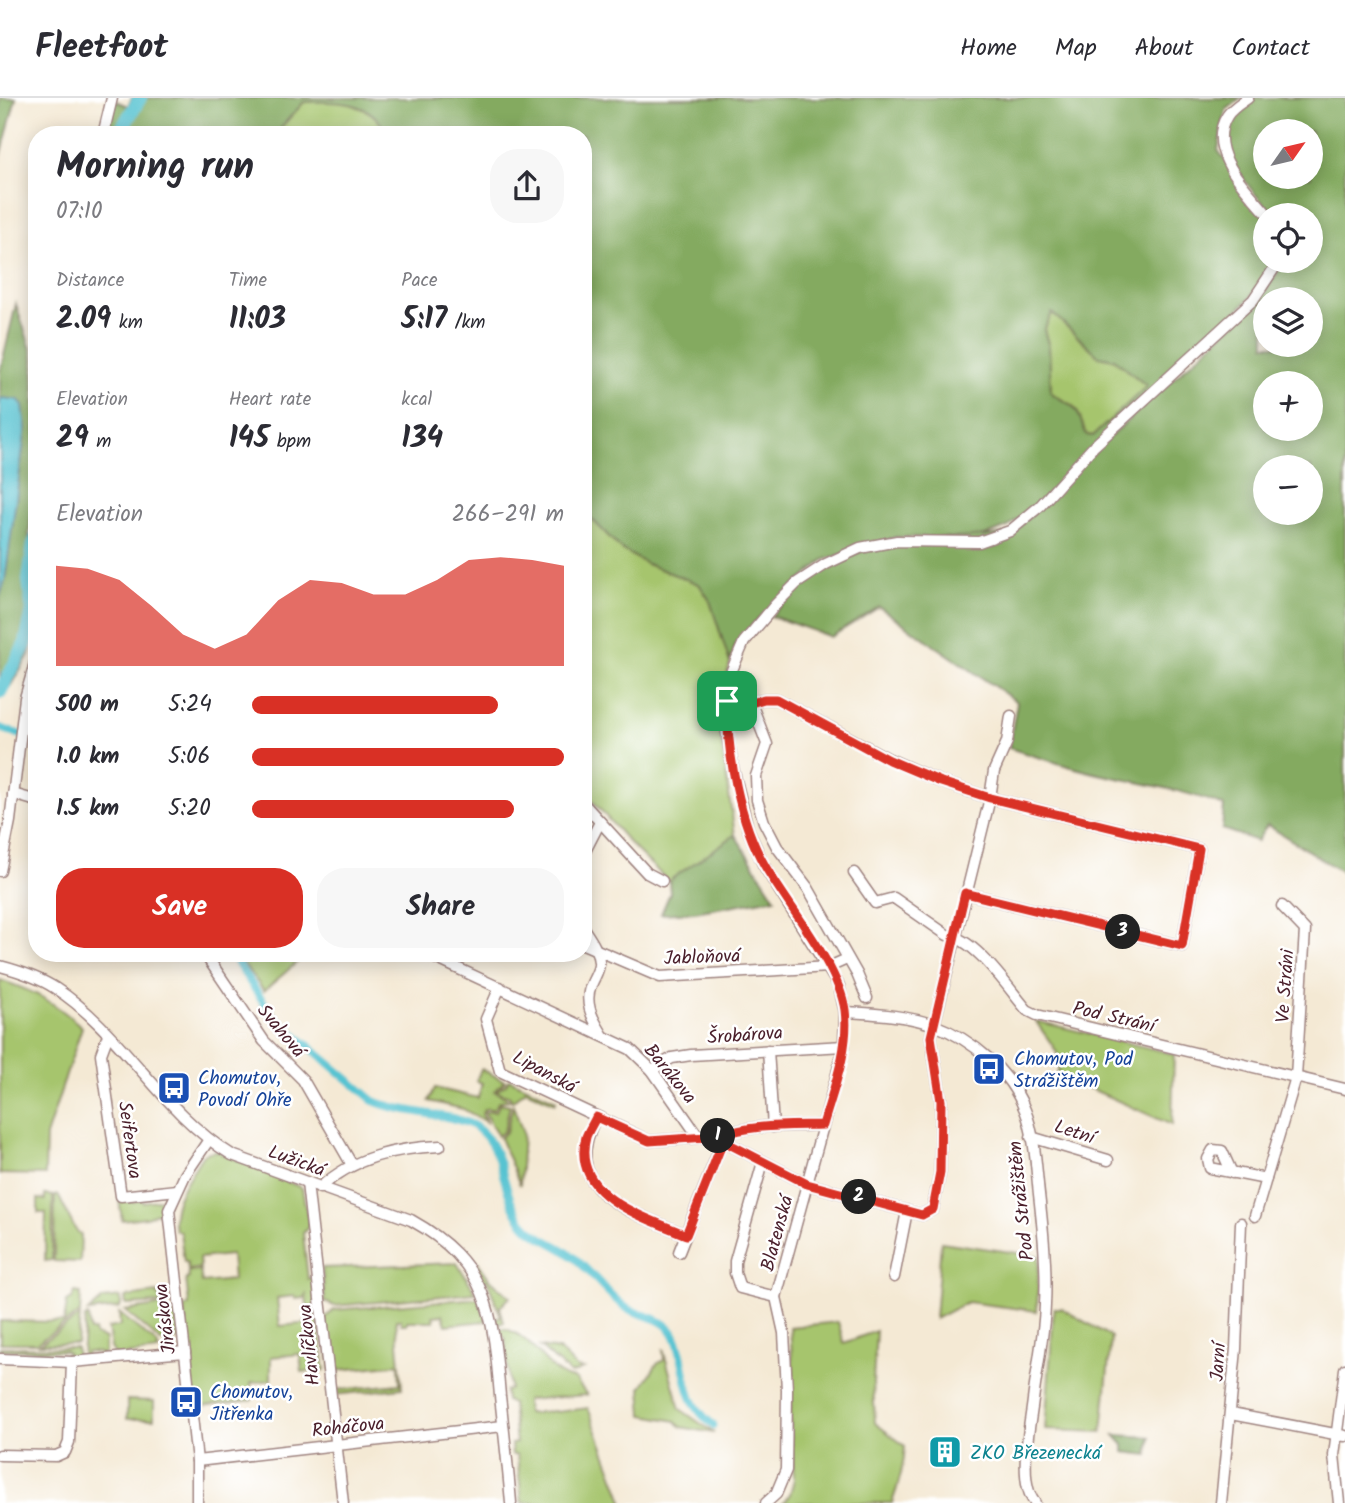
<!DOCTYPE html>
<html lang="en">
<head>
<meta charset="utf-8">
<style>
  body { margin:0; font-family:Kalam,sans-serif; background:#f7f7f7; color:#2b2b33; height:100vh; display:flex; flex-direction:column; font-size:26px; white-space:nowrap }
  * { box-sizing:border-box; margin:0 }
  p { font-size:23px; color:#7c7c81 }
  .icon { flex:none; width:38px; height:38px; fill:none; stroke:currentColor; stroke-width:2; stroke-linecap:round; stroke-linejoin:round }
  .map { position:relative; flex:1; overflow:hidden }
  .details { position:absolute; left:28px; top:28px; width:564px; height:836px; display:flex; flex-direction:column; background:#fff; border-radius:28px; box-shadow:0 4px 18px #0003 }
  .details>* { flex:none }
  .needle { width:46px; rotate:56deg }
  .tools { position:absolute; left:1253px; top:21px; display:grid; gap:14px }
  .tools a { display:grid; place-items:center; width:70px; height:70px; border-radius:50%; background:#fff; box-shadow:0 4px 18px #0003; font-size:35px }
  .pin { position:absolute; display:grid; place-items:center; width:60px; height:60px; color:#fff; margin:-30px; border-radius:14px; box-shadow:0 4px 10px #0006 }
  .km { position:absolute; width:35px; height:35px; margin:-18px; border-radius:50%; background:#222; color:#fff; font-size:19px; line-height:35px; text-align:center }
  .round { display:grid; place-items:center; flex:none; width:74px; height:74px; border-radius:28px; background:#f7f7f7 }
  .summary { display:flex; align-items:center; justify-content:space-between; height:119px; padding:0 28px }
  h1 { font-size:38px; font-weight:600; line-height:52px }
  .metrics { display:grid; grid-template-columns:repeat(3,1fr); gap:10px; height:119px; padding:7px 28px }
  .metrics div { display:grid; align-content:center }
  .metrics b { font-size:30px; font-weight:600 }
  .metrics small { font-size:19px; font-weight:400 }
  .metrics p { font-size:19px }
  .chart { height:196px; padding:14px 28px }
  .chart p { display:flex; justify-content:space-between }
  .chart svg { width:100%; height:126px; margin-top:7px; fill:#d93025; opacity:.7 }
  .primary-button { display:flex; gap:14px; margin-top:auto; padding:14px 28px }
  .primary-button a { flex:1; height:80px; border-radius:28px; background:#d93025; color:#fff; font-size:28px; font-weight:600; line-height:80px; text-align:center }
  .primary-button a+a { background:#f7f7f7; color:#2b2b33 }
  ul { padding:0 28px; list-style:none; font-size:23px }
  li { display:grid; grid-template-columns:112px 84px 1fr; align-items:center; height:52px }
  li i { height:18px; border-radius:9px; background:#d93025 }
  header { display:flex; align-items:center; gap:42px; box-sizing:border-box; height:98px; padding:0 35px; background:#fff; border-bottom:2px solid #e1e1e2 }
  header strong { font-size:33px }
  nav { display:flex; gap:38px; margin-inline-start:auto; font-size:24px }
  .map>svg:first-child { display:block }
  .green { fill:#a6c56d; stroke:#78724c; stroke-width:2 }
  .forest { fill:#84aa60; stroke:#676446; stroke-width:2; fill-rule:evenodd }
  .water { fill:#57c3d1; stroke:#50717e; stroke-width:2 }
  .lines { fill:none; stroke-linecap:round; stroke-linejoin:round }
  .canal { stroke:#57c3d1; stroke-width:8 }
  .river { stroke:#57c3d1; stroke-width:14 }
  .minor-casing { stroke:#9f8480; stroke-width:13 }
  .minor { stroke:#fff; stroke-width:10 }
  .route-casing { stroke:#fff; stroke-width:14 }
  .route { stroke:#d93025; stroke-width:9 }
  .labels { text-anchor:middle; stroke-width:5; stroke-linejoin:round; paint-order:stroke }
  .street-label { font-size:19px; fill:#4a1f2b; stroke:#fff }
  .transit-label { font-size:19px; fill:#164399; stroke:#fff; text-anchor:start }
  .culture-label { font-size:19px; fill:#0d838f; stroke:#fff; text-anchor:start }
</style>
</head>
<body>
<header>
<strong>Fleetfoot</strong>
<nav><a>Home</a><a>Map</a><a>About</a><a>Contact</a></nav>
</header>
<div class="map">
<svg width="1345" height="1405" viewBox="0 0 1345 1405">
  <rect width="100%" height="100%" fill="#fff"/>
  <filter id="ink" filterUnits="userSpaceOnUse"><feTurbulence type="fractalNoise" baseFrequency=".0143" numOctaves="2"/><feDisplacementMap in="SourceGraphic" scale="14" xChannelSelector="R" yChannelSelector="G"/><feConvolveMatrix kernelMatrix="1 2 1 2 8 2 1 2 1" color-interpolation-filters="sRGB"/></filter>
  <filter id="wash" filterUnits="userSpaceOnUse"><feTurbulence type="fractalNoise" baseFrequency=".00686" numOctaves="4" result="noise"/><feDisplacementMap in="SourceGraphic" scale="28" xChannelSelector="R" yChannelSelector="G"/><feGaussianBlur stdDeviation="1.57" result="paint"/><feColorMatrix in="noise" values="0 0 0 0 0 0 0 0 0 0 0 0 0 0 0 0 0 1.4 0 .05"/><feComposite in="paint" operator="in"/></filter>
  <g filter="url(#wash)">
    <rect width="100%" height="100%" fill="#f4e9d4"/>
    <g class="green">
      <path d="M342,3C362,10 380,15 386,37H279L282,28L304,4Z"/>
      <path d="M1052,214L1099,258L1114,261L1147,288L1093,338L1087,337C1082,329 1081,318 1075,310C1069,303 1058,302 1051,294L1049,249L1044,232Z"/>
      <polygon points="583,412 621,451 647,466 699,486 710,503 730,565 717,615 735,737 669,784 630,746 583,692"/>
      <polygon points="236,856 302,856 303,859 264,893"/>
      <path d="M0,882C36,894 53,903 82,929L46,1038L45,1077L0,1076Z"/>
      <path d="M1036,923L1174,956L1172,1027L1060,977L1058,982L1055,980C1069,958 1046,942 1036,923Z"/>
      <polygon points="481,971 505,983 494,993 510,1002 499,1003 494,1011 484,1011 482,1016 486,1024 463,1011 429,1003 435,990 478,1000 482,985 476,983"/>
      <polygon points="509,981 556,1002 555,1005 526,992 512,1003 510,998 496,993 506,986"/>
      <polygon points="500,1005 510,1007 504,1033 498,1038 484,1014 496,1013"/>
      <polygon points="513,1007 523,1035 520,1087 500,1040 506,1034"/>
      <path d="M217,1053L302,1090L309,1128L303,1135L308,1181L313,1179L316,1209H307L306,1197L304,1200L295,1201V1198L277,1200L280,1228L309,1225L308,1212L316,1211L325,1272L302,1274L300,1256L271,1259V1282L251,1285L252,1302L194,1309L184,1209L189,1207L186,1181L189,1180L188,1174L200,1173L202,1185L233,1182L231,1157L199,1160L200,1170L188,1172L187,1164H184L180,1134L175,1132C169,1103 188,1082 202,1058L209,1054Z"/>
      <polygon points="45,1097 53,1098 52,1162 45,1163 46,1115 38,1115 38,1101 45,1102"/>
      <polygon points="58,1097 75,1131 81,1137 80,1164 54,1163 55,1098"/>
      <polygon points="163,1097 168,1100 165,1112 146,1119 122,1122 119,1101 127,1100 128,1104 137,1103 138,1099 143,1104 164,1101"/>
      <polygon points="941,1144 1039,1158 1037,1213 967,1204 935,1221"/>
      <polygon points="478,1164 489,1180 510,1199 500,1209 504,1224 497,1226 496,1220 501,1218 487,1182 480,1183 469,1165"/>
      <polygon points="457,1165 476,1195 334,1208 325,1204 322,1170"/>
      <polygon points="75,1194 81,1195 80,1215 37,1245 0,1245 0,1223 64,1224 67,1204 72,1201"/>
      <polygon points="157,1195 162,1205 126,1207 125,1199"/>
      <polygon points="120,1199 121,1207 119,1210 88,1214 103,1201"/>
      <polygon points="478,1200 487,1223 446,1227 443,1217 433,1218 434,1223 407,1223 407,1226 401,1226 401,1222 396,1222 402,1290 332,1297 336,1292 400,1286 399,1267 396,1265 393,1267 339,1272 339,1278 332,1279 325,1220 334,1212"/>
      <polygon points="163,1207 176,1217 179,1242 161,1244 125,1213"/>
      <polygon points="1054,1210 1061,1210 1111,1239 1102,1334 1045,1332"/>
      <polygon points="119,1215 157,1246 159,1253 116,1258 111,1250 108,1230 120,1228"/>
      <polygon points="80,1218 77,1246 40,1246"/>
      <polygon points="88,1218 90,1233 94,1233 95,1237 105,1241 105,1254 101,1258 98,1259 100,1255 87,1254 84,1260 82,1258 85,1220"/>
      <path d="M838,1224L844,1245L876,1233L873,1285L875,1325L905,1348C904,1368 899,1386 892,1405H783L790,1396L794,1381L790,1320L793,1273L790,1229Z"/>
      <path d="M501,1230C533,1234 546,1279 575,1281L587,1297L526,1302L527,1315L537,1316L538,1314L556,1313L557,1314L588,1310L624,1405H522L517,1357H512L511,1346L516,1345L512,1306L506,1303L505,1293L510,1291L505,1239L498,1236Z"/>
      <polygon points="0,1249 76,1250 77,1257 74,1260 65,1260 68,1255 65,1253 0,1252"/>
      <polygon points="540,1249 559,1252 577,1270 583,1271 571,1276"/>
      <polygon points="663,1251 680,1311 714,1335 681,1329 676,1323 643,1317 641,1290 657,1266 664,1262"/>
      <polygon points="127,1302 154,1303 154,1321 127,1321"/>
    </g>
    <g class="forest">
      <polygon points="0,0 16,0 0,62"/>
      <path d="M132,0H1242L1226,12L1218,52L1265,120V163H1275L1250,200L1037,406L1008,429L979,440L896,439L824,462L760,519L736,545L730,565L710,503L699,486L647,466L621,451L583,412V37H386C375,1 335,3 304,4L282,28L279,37H108L113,2L128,8ZM1052,215L1099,258L1114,261L1147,288L1093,338L1087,337C1082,329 1081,318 1075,311C1069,303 1058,302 1051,294L1049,249L1044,232Z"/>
      <path d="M1255,0H1345V776L1267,727L1257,743L1222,731L1224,708C1185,692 1144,686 1103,677C1071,670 1040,660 1009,650L1017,604L879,509L831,539L771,518C797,491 825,464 862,453C905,441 967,440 1012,436L1097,351L1256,205L1276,177L1283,163H1311V117H1273C1255,95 1206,47 1233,17C1238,11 1248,5 1255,0ZM1265,33H1311V79H1265ZM1265,201H1311V247H1265ZM1265,285H1311V331H1265ZM1265,369H1311V415H1265Z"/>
      <polygon points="16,206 33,257 37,371 29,436 36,528 29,557 12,587 0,597 0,498 5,482 26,329 3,300 0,301 0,273"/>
      <polygon points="735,737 775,800 695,814 661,816 670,795 669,784 674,779"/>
      <polygon points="1115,1337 1151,1339 1148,1357 1124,1354 1124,1347"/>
    </g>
    <polygon class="water" points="3,300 19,302 23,308 26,329 5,482 0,498 0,301"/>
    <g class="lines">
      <g class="canal">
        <polyline points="0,630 37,642"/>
        <path d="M231,856L273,918L374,1003C402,1016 457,1015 477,1030C507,1053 500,1096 523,1124C535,1140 556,1145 571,1157C590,1172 606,1195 625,1209C639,1218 660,1218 672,1233C677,1240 679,1248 681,1257C688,1288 687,1306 713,1327"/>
      </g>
      <g class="river">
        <polyline points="118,37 140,0"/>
        <polyline points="0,594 26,545 33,513 29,482 34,446 37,440"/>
      </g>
    </g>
  </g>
  <g filter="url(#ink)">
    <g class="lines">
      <defs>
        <g id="minor">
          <path d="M1248,0C1241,5 1232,10 1227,18C1205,53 1247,92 1268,117"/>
          <polyline points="103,37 112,0"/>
          <polyline points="727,603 751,605 764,601 776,601 889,661 941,684 990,700 1199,751 1182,848 965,795"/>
          <polyline points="751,605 767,646 756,678 757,702 764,724 777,749 808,790 857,876 867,900"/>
          <polyline points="13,696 37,703"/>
          <polyline points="583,705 647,775 662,783"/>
          <polyline points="583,757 600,724"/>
          <polyline points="0,773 10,723 25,600 37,558"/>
          <path d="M854,775L875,805L894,800L947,837C976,841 1008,890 1027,912L1037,917L1345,991"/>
          <path d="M583,830C590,841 598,851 599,864C600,871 595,878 592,885C583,903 592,920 602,936"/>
          <polyline points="583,846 660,879 829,869 847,861"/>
          <polyline points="205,856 264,943 303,982 352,1067"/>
          <polyline points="427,856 630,951 652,972 698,1038"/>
          <path d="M0,868C19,873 38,879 55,890C123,934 161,1014 232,1057L411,1122C490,1166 493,1217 500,1298C504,1334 508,1369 511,1405"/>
          <polyline points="500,889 486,921 500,973 649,1043 721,1038 731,1047 807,1086 922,1117 933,1111 940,1074 941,1003 931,939 990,700 994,673 1007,644 1011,618"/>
          <path d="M845,914C875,916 906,917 934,927C972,941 1010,973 1025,1012C1035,1037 1036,1069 1039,1096C1043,1132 1047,1170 1045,1207C1044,1238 1037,1270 1033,1302C1030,1329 1017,1383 1035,1405"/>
          <polyline points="108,937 101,956 121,1098 177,1092"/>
          <polyline points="768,952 773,1029"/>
          <polyline points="652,972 672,960 691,957 844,948"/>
          <path d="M596,1019C557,1096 632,1113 686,1137"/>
          <path d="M721,1038C751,1025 791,1029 823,1027"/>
          <polyline points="1031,1039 1108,1062"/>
          <polyline points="763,1064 735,1163 735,1175 740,1190 776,1199"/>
          <polyline points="1232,1075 1222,1053 1213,1052 1208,1061 1210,1070 1266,1081"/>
          <polyline points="307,1085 343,1405"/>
          <path d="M320,1090C353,1059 397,1050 440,1048"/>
          <polyline points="1255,1118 1296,979 1305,832 1282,808"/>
          <polyline points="679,1154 720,1050 721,1038"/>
          <polyline points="894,1179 907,1113"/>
          <polyline points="0,1261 72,1264 185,1254"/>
          <polyline points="1231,1316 1345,1338"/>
          <polyline points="0,1357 56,1358 65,1354 69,1344 72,1264"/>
          <polyline points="197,1363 503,1328"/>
          <polyline points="197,1405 197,1363 169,1112 185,1077 208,1043"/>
          <polyline points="766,1405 776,1396 786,1372 787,1292 784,1235 776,1199 835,984 844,948 845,914 839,888 763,766 748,731 733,670 727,634 727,603 732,572 744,544 776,506 797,485 826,466 860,450 897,443 979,444 1010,433 1040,408 1094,348 1253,202 1279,163"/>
          <polyline points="1221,1405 1236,1251 1241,1125"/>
          <polyline points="1339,1405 1334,1357 1345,1271"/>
        </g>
      </defs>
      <use href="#minor" class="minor-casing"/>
      <use href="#minor" class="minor"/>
    </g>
  </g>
  <g class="lines" filter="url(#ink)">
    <defs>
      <path id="route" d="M727,603C727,654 739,724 765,768C788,808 839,868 845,912C850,950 833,992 823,1027C792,1028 749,1026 721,1038L649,1043L596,1019C593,1026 588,1033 586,1039C570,1099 646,1119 686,1137L720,1051L721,1038L731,1047L807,1086L922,1117L933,1111L940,1074L941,1003L931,939L965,795L1182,848L1199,751L990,700L941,684L889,662L776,601H764L751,605L727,603"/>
    </defs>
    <use href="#route" class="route-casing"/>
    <use href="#route" class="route"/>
  </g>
  <defs>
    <symbol id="bus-square" viewBox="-11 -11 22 22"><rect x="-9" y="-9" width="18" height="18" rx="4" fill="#1a4fb4" stroke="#fff"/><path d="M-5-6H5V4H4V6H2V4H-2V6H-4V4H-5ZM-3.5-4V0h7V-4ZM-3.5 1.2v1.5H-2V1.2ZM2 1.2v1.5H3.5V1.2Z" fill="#fff"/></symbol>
    <symbol id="building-square" viewBox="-11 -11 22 22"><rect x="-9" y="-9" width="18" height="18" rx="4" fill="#0f9aa8" stroke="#fff"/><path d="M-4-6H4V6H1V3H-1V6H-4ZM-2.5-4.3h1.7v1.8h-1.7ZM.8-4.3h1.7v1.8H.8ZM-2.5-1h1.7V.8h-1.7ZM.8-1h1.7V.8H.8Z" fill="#fff"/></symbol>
  </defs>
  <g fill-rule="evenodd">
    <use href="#bus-square" x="970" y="952" width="38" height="38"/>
    <use href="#bus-square" x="155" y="971" width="38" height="38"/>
    <use href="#bus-square" x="167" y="1285" width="38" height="38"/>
    <use href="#building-square" x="926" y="1335" width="38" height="38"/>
  </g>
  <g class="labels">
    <g class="street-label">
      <text transform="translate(702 858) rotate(-2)" y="7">Jabloňová</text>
      <text transform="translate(1284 888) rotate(-86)" y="7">Ve Stráni</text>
      <text transform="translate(1114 918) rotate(13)" y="7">Pod Strání</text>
      <text transform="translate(282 932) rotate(50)" y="7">Svahová</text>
      <text transform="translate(745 936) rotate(-4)" y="7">Šrobárova</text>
      <text transform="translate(545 973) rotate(28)" y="7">Lipanská</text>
      <text transform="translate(671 975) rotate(51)" y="7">Barákova</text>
      <text transform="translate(1075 1033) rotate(18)" y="7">Letní</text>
      <text transform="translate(131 1042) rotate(82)" y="7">Seifertova</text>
      <text transform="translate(297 1062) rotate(20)" y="7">Lužická</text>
      <text transform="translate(1020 1103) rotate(-96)" y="7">Pod Strážištěm</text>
      <text transform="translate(776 1135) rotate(-75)" y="7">Blatenská</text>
      <text transform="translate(164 1221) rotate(-97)" y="7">Jiráskova</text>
      <text transform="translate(308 1247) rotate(-96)" y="7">Havlíčkova</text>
      <text transform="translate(1217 1264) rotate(-86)" y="7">Jarní</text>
      <text transform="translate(348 1328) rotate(-6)" y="7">Roháčova</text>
    </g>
    <g class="transit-label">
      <text x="1014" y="967">Chomutov, Pod<tspan x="1014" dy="22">Strážištěm</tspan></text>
      <text x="198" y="986">Chomutov,<tspan x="198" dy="22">Povodí Ohře</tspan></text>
      <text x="210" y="1300">Chomutov,<tspan x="210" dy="22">Jitřenka</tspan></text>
    </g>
    <g class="culture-label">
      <text x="970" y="1361">ZKO Březenecká</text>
    </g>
  </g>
</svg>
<div class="tools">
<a><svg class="needle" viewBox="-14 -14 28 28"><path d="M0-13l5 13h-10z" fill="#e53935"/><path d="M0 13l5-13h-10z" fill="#7c7c81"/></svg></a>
<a><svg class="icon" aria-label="locate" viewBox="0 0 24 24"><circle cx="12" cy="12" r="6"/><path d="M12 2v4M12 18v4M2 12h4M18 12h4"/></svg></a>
<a><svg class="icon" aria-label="layers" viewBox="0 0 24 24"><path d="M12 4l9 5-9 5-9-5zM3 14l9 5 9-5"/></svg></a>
<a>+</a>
<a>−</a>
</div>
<div class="pin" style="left:727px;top:603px;background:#1e9e55"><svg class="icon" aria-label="arrive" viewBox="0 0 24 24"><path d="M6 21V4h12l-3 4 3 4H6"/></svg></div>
<b class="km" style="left:718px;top:1038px">1</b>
<b class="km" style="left:859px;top:1099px">2</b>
<b class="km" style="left:1123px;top:834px">3</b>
<section class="details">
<div class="summary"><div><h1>Morning run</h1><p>07:10</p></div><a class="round"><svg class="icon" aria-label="share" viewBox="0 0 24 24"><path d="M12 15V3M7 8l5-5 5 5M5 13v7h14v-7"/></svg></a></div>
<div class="metrics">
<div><p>Distance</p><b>2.09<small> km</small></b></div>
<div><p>Time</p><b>11:03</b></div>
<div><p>Pace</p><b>5:17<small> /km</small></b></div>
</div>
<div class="metrics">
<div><p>Elevation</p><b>29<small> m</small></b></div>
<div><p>Heart rate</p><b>145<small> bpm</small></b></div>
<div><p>kcal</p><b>134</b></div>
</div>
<div class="chart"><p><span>Elevation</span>266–291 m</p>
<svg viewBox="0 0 160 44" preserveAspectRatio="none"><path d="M0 44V9L10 10L20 14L30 23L40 33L50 38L60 33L70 21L80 14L90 15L100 19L110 19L120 14L130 7L140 6L150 7L160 9V44z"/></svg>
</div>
<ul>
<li><b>500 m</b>5:24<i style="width:79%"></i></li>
<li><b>1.0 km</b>5:06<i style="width:100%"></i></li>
<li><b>1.5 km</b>5:20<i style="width:84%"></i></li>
</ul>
<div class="primary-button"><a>Save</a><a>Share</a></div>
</section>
</div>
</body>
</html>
